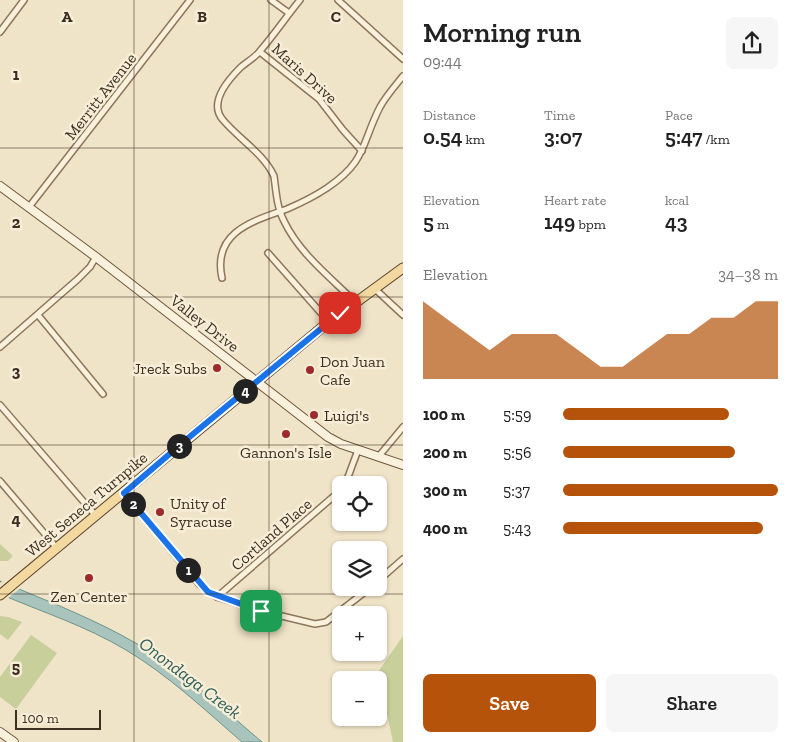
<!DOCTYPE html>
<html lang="en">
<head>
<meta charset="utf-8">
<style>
  body { margin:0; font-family:"Zilla Slab",serif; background:#f6f6f6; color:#222; height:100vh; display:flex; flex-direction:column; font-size:19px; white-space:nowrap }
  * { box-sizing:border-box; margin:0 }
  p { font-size:16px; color:#767676 }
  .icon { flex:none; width:28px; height:28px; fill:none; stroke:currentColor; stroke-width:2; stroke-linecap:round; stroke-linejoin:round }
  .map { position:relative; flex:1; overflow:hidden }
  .sheet { display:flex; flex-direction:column; background:#fff; width:395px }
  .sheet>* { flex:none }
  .fabs { position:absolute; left:332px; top:476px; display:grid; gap:10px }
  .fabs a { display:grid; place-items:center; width:55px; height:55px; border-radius:8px; background:#fff; box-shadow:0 1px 4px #0004; font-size:25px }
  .scale { position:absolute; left:15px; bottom:12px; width:86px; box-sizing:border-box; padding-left:5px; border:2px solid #3d2e20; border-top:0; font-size:14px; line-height:18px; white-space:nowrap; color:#3d2e20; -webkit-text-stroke:4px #f7eed8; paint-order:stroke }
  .pin { position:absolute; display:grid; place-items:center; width:42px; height:42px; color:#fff; margin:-21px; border-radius:10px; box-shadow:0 2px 8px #0006 }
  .km { position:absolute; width:25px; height:25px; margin:-12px; border-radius:50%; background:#222; color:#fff; font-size:14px; line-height:25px; text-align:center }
  .round { display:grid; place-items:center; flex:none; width:52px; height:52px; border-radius:8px; background:#f6f6f6 }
  .summary { display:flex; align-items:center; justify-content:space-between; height:85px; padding:0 20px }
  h1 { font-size:28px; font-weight:600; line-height:38px }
  .figures { display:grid; grid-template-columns:repeat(3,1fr); gap:8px; height:85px; padding:5px 20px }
  .figures div { display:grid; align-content:center }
  .figures b { font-size:21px; font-weight:600 }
  .figures small { font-size:14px; font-weight:400 }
  .figures p { font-size:14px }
  .chart { height:140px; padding:10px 20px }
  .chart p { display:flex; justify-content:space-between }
  .chart svg { width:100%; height:90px; margin-top:5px; fill:#b45309; opacity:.7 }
  .primary-button { display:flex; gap:10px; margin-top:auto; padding:10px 20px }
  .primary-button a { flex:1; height:58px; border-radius:8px; background:#b45309; color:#fff; font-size:20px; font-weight:600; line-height:58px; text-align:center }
  .primary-button a+a { background:#f6f6f6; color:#222 }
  ul { padding:0 20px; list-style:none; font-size:16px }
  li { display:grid; grid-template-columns:80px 60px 1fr; align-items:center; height:38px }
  li i { height:12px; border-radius:6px; background:#b45309 }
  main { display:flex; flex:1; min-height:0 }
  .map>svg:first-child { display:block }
  .green { fill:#c9cf9b }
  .water { fill:#a9c4bc; stroke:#6f938a }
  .pier { fill:#f0e4c8 }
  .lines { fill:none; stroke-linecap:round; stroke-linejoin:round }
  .street-casing { stroke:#8d765c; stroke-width:8 }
  .secondary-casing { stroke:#6f573f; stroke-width:10 }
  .primary-casing { stroke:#5b4430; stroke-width:11 }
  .street { stroke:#faf1dc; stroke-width:5 }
  .secondary { stroke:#faf1dc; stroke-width:8 }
  .primary { stroke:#f3d9a0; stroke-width:9 }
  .route-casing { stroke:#fff; stroke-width:10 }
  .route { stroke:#1a73e8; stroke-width:6 }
  .grid { fill:none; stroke:#3d2e20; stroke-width:1; stroke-opacity:0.55 }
  .poi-dot { fill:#9e2a2b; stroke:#f7eed8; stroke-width:2 }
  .labels { text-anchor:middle; stroke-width:5; stroke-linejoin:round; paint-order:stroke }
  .street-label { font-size:16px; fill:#3d2e20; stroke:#f7eed8 }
  .poi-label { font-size:16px; fill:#3d2e20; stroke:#f7eed8; text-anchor:start }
  .water-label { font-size:18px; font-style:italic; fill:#2f5d5a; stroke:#f7eed8 }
  .grid-label { font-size:16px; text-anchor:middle; font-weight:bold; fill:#3d2e20; stroke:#f7eed8; stroke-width:5; stroke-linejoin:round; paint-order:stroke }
</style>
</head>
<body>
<main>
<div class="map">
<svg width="403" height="742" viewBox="0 0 403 742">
  <rect width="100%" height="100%" fill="#f0e4c8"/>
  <g class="green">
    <polygon points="0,544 12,555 12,557 8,561 0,561"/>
    <polygon points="0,616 8,617 22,622 8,640 0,634"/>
    <polygon points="31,635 57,653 16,709 0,697 0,677"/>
    <polygon points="403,636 403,742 393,742 378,672"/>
  </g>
  <path class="water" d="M0,581C47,601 95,619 139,645C184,672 222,708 262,742H242C205,710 168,675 126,650C86,626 42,612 0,594Z"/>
  <polygon class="pier" points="4,580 22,587 7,599 0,596 0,583"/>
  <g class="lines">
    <defs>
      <g id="street">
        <polyline points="271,0 289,13"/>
        <path d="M300,0C286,17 274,35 260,51C255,58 246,62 240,68C227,81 208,103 223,120C239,139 264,154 274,176C276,191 277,208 284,221C299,253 330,277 355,302"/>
        <polyline points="338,0 403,59"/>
        <polyline points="0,32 24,0"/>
        <polyline points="260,52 319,99 343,130 362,151"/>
        <polyline points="29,207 190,0"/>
        <polyline points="268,253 329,322"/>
        <path d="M222,278C212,232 253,221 287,209C301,203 315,196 327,188C367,161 361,144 380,107C386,96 395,86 403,76"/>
        <polyline points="374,288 403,315"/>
        <polyline points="38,315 103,394"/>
        <polyline points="0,347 78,279 90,267 96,257"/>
        <polyline points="0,405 96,516"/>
        <polyline points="379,456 403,427"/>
        <polyline points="0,481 56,547"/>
        <polyline points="345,485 358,450"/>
        <polyline points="124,493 199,584 208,592 217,597 261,611 315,624 326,622 370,588"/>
        <polyline points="379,580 403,559"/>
        <polyline points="217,597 341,490"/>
      </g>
      <g id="secondary">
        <polyline points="0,186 96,257 328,437 341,444 403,465"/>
        <polyline points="0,732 14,742"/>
      </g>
      <polyline id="primary" points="0,595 325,325 403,268"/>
    </defs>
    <use href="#street" class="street-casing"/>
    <use href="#secondary" class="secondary-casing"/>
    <use href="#primary" class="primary-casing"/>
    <use href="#street" class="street"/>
    <use href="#secondary" class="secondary"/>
    <use href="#primary" class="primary"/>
  </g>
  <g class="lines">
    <defs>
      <polyline id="route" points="261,611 208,592 124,493 193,434 340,313"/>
    </defs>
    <use href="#route" class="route-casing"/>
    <use href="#route" class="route"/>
  </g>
  <path class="grid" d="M134,0V742M269,0V742M0,148H403M0,297H403M0,445H403M0,594H403"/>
  <g class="poi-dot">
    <circle cx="217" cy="368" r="5"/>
    <circle cx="310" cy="370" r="5"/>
    <circle cx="314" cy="415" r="5"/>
    <circle cx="286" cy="434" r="5"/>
    <circle cx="160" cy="512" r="5"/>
    <circle cx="89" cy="578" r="5"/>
  </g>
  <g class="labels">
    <g class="street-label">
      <text transform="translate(305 73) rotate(42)" y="6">Maris Drive</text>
      <text transform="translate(100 96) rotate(-52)" y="6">Merritt Avenue</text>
      <text transform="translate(205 323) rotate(38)" y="6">Valley Drive</text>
      <text transform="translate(86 504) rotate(-40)" y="6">West Seneca Turnpike</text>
      <text transform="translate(271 534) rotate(-41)" y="6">Cortland Place</text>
    </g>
    <g class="poi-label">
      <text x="320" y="367">Don Juan<tspan x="320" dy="18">Cafe</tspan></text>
      <text x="207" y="374" text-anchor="end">Jreck Subs</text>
      <text x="324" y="421">Luigi's</text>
      <text x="286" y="458" text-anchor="middle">Gannon's Isle</text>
      <text x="170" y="509">Unity of<tspan x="170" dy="18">Syracuse</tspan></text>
      <text x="89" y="602" text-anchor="middle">Zen Center</text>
    </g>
    <g class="water-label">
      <text transform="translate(190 678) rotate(37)" y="6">Onondaga Creek</text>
    </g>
  </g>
  <g class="grid-label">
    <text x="67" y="22">A</text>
    <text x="202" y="22">B</text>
    <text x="336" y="22">C</text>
    <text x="16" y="80">1</text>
    <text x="16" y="228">2</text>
    <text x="16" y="377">3</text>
    <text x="16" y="525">4</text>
    <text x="16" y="673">5</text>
  </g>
</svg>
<div class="fabs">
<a><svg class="icon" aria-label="locate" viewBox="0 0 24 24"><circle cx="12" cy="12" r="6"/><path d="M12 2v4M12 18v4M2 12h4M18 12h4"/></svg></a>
<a><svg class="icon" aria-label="layers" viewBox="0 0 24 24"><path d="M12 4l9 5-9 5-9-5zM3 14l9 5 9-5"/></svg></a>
<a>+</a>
<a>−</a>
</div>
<div class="scale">100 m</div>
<div class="pin" style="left:261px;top:611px;background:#1e9e55"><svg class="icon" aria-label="arrive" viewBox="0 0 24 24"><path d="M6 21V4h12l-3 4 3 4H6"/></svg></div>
<div class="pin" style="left:340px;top:313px;background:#d93025"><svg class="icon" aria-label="check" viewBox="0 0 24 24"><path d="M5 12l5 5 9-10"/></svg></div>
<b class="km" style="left:188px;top:570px">1</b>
<b class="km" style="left:133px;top:504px">2</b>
<b class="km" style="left:179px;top:446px">3</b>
<b class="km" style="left:245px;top:391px">4</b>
</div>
<section class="sheet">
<div class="summary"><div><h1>Morning run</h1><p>09:44</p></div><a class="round"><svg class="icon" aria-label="share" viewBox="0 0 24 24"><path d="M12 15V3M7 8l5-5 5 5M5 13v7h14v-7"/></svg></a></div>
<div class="figures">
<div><p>Distance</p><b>0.54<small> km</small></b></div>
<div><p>Time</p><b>3:07</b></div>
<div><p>Pace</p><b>5:47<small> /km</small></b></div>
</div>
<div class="figures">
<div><p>Elevation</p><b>5<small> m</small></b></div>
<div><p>Heart rate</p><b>149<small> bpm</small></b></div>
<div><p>kcal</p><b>43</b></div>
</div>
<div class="chart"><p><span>Elevation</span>34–38 m</p>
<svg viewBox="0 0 160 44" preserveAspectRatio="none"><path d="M0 44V6L10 14L20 22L30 30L40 22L50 22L60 22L70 30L80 38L90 38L100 30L110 22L120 22L130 14L140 14L150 6L160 6V44z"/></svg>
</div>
<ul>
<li><b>100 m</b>5:59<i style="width:77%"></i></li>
<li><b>200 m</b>5:56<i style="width:80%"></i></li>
<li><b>300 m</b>5:37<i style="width:100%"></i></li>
<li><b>400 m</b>5:43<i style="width:93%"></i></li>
</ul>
<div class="primary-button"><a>Save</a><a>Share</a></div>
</section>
</main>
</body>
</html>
